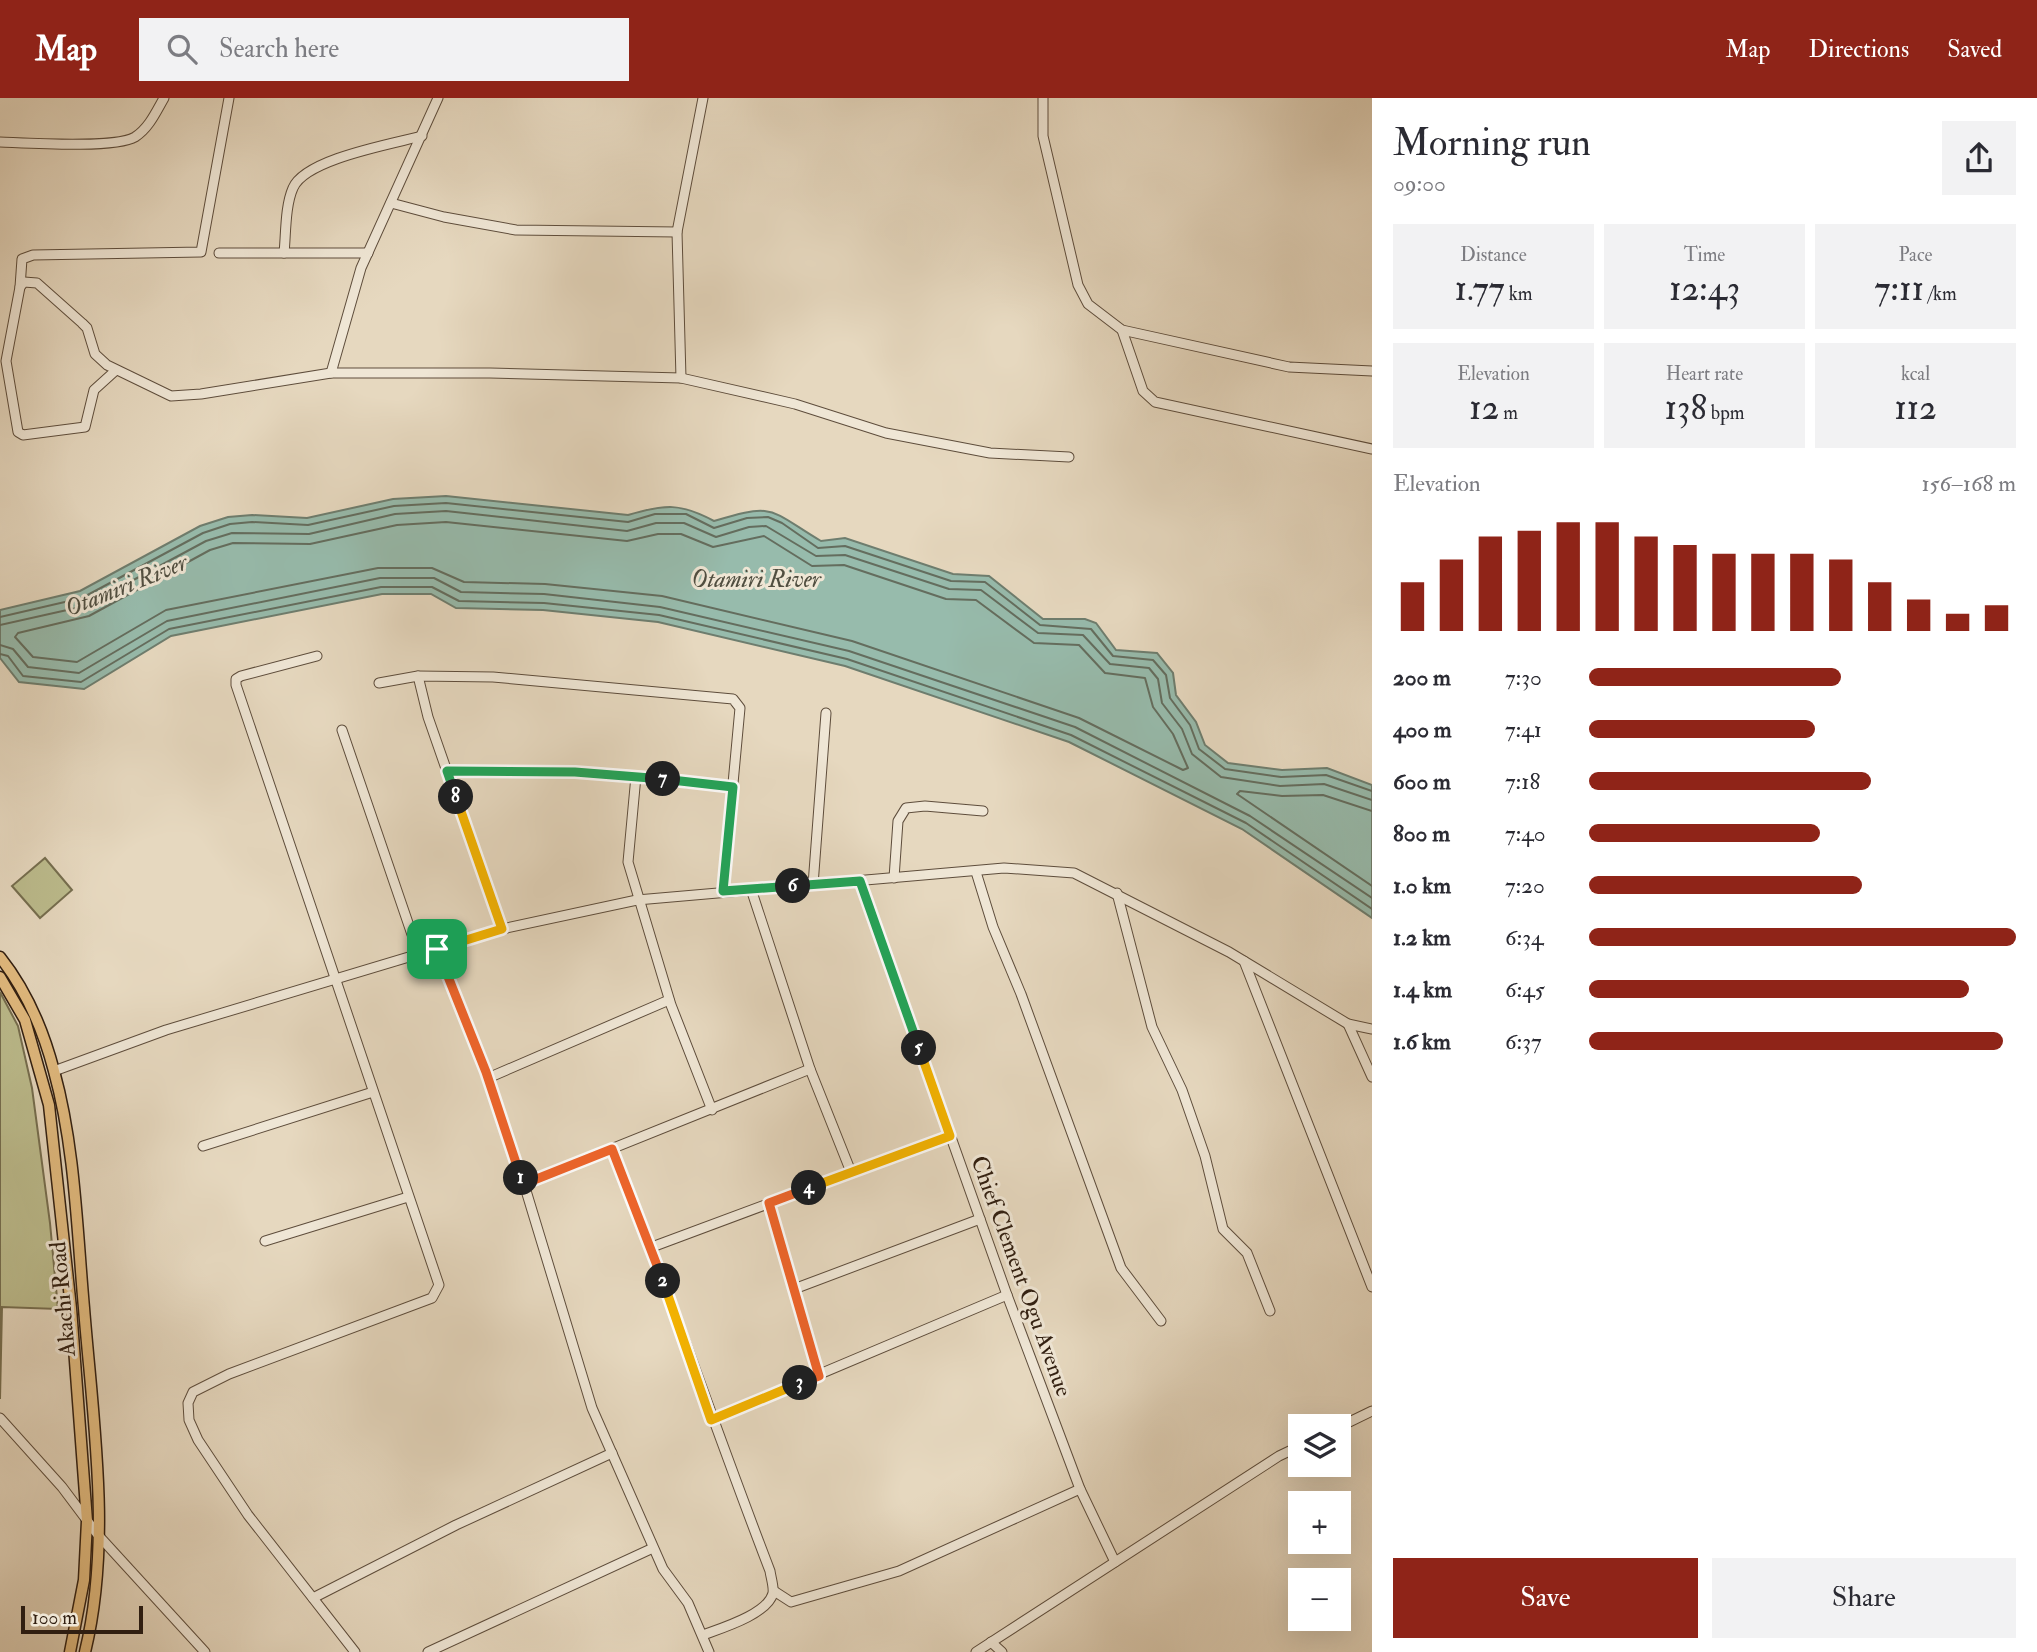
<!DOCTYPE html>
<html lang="en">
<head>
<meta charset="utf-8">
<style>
  body { margin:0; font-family:"IM FELL Double Pica",serif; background:#f2f2f3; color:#2b2b33; height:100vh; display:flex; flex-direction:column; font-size:26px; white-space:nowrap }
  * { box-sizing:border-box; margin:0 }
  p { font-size:23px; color:#7c7c81 }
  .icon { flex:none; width:38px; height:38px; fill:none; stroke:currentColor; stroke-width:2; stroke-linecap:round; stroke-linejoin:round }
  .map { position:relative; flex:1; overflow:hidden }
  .details { display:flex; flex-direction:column; background:#fff; width:665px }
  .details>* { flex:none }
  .tools { position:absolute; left:1288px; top:1316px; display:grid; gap:14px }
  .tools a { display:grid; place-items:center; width:63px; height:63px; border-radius:0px; background:#fff; box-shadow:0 7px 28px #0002; font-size:35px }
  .scale { position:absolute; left:21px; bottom:18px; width:122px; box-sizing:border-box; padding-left:7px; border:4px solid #311f11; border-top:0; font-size:19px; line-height:24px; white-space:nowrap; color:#311f11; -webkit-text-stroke:5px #efe6d5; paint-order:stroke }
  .pin { position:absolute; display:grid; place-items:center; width:60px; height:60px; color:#fff; margin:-30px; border-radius:14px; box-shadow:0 4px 10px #0006 }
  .km { position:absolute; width:35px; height:35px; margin:-18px; border-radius:50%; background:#222; color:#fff; font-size:19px; line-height:35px; text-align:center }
  .round { display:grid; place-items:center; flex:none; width:74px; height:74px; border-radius:0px; background:#f2f2f3 }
  .headline { display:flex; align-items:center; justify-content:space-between; height:119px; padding:0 21px }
  h1 { font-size:38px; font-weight:600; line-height:52px }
  .stats { display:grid; grid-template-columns:repeat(3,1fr); gap:10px; height:119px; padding:7px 21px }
  .stats div { display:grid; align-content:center; border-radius:0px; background:#f2f2f3; text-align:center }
  .stats b { font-size:35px; font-weight:600 }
  .stats small { font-size:19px; font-weight:400 }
  .stats p { font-size:19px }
  .chart { height:196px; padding:14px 21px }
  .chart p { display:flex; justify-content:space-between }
  .chart svg { width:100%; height:126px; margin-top:7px; stroke:#8f2418; stroke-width:6 }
  .primary-button { display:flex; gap:14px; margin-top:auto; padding:14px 21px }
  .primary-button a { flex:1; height:80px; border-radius:0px; background:#8f2418; color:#fff; font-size:28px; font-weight:600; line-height:80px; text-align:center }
  .primary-button a+a { background:#f2f2f3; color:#2b2b33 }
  ul { padding:0 21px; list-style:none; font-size:23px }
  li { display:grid; grid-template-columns:112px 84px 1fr; align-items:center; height:52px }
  li i { height:18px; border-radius:9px; background:#8f2418 }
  header { display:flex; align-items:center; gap:42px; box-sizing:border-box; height:98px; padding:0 35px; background:#8f2418; color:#fff }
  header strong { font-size:33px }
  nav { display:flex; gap:38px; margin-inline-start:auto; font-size:24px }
  .search { width:490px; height:63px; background:#f2f2f3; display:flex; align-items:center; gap:18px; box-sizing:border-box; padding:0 24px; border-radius:0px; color:#7c7c81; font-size:26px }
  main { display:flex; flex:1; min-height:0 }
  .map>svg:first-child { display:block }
  .green { fill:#bcbc8d; stroke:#766e4f; stroke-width:2 }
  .water { fill:#97bbac; stroke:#6e7d6e; stroke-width:2 }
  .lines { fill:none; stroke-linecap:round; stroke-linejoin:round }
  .shore { stroke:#646d5e; stroke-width:2 }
  .minor-casing { stroke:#5e4d3c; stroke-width:11 }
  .major-casing { stroke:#311f11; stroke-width:13 }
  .minor { stroke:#efe6d5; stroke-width:9 }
  .major { stroke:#e3bc80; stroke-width:10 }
  .split-1-casing { stroke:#fff; stroke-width:14 }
  .split-2-casing { stroke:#fff; stroke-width:14 }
  .split-3-casing { stroke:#fff; stroke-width:14 }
  .split-4-casing { stroke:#fff; stroke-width:14 }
  .split-5-casing { stroke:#fff; stroke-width:14 }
  .split-6-casing { stroke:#fff; stroke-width:14 }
  .split-7-casing { stroke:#fff; stroke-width:14 }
  .split-8-casing { stroke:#fff; stroke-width:14 }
  .split-9-casing { stroke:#fff; stroke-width:14 }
  .split-1 { stroke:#f0652b; stroke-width:9 }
  .split-2 { stroke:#f0652b; stroke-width:9 }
  .split-3 { stroke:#f5b400; stroke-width:9 }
  .split-4 { stroke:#f0652b; stroke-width:9 }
  .split-5 { stroke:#f5b400; stroke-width:9 }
  .split-6 { stroke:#22a559; stroke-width:9 }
  .split-7 { stroke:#22a559; stroke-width:9 }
  .split-8 { stroke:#22a559; stroke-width:9 }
  .split-9 { stroke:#f5b400; stroke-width:9 }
  .labels { text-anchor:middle; stroke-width:6; stroke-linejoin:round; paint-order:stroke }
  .street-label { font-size:23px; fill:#311f11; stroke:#efe6d5 }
  .water-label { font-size:24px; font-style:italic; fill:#504e40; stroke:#efe6d5 }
</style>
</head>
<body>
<header>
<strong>Map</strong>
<div class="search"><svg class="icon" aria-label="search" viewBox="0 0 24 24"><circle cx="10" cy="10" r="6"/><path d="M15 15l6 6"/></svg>Search here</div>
<nav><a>Map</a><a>Directions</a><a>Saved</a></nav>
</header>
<main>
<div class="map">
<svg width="1372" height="1554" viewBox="0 0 1372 1554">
  <rect width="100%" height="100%" fill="#e6d8bf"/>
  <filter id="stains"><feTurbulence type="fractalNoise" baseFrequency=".00286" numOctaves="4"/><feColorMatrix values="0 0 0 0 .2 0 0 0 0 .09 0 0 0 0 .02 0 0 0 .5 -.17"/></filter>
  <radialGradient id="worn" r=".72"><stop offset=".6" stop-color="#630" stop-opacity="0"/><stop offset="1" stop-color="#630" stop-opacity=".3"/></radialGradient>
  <g class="green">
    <polygon points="45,760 72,792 40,820 12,788"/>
    <polygon points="0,894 18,928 32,990 50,1125 58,1211 2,1209 0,1301"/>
  </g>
  <path class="water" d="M446,398L628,417C666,406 680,405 714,423C776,404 769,412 821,443L845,440L953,476L989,478L1043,521H1085L1096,525L1116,552L1157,555L1173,575L1176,597L1196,624L1205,647L1228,665L1282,672L1327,670L1372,687V820L1242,731L1069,644L845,568L658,524L543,512L456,510L431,496H382L171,538L84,591L19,584L0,560V512L80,493L200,428L228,419L252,417L307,420L393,401Z"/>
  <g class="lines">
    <g class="shore">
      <polygon points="446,424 627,443 658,436 681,436 713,449 764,438 812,468 844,467 946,501 976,502 1034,545 1079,547 1105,575 1145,580 1153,609 1173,636 1188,670 1183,672 1079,620 852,543 662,498 545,486 464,484 432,470 378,470 166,512 77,564 33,559 15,539 18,535 89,518 210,452 233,445 310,446 397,427"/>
      <polyline points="0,519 82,500 203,435 230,426 252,424 308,427 394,408 446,405 628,424 655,416 686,416 714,430 747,420 768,419 782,425 818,450 845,448 951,483 985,484 1040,527 1091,531 1113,558 1153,562 1166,577 1170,600 1190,627 1199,651 1225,671 1281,679 1326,677 1372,693"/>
      <polyline points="0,527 85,508 206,443 232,435 309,436 395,416 446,413 627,433 656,425 684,425 716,439 749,429 766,428 816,458 845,457 949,491 981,492 1038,535 1083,537 1110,566 1149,570 1158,581 1162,605 1182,631 1192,656 1221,679 1280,688 1324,686 1372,702"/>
      <polyline points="0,547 13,551 28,569 79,575 167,523 380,480 434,480 461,494 544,496 660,509 849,553 1075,629 1250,718 1372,800"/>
      <polyline points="0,556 8,558 23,578 81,584 169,531 381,489 432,489 459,503 544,505 659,517 847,561 1071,637 1246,725 1372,811"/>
      <polyline points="1372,713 1323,697 1282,698 1240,693 1237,696 1372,788"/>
    </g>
    <defs>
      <g id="minor">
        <polyline points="1043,0 1043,38 1078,187 1088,206 1122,232 1289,269 1372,273"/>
        <path d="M0,44C27,45 115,51 135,39C149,30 156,14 164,0"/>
        <polyline points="391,105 444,119 516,132 677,134 703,0"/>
        <polyline points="677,134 681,280"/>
        <polyline points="219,155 368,155"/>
        <path d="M284,155C286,136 285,108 293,90C305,61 392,46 422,38"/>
        <polyline points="20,189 22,161 33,157 201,154 229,0"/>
        <polyline points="1122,232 1143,293 1155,304 1372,351"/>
        <polyline points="115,273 94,292 85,329 23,337 18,334 6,263 20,189 24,184 37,185 82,225 87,230 95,256 107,267 171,298 201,296 331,275 490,275 681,280 795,306 886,335 990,355 1069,359"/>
        <polyline points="331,275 361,170 438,0"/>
        <polyline points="317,558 241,578 236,581 236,587 439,1187 432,1200 229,1276 193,1294 188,1305 189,1322 198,1342 248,1417 355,1554"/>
        <polyline points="418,578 428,619 502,831"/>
        <polyline points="379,585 418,578 493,579 733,601 740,610 723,793"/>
        <polyline points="342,632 419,857"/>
        <polyline points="447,673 574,674 733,689"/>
        <polyline points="636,678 628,764 671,907 712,1012"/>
        <polyline points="976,774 993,829 1021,896 1121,1170 1161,1223"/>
        <polyline points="894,780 898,723 906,710 925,708 983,713"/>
        <polyline points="860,783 1007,1197 1080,1391 1115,1464"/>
        <polyline points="813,787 826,615"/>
        <polyline points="751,791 810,971 851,1074"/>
        <polyline points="1117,795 1152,929 1182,992 1205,1058 1223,1131 1247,1155 1270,1213"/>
        <polyline points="437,851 486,974 524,1086 592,1310 663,1471 688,1505 709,1554"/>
        <polyline points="1244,863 1372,1189"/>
        <polyline points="1348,926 1372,979"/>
        <polyline points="54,973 166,932 502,831 637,802 1004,770 1074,775 1229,854 1348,926 1372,931"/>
        <polyline points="488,980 669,902"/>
        <polyline points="203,1048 373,994"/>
        <path d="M612,1051C668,1190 716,1333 770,1473C771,1480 774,1489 773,1495C768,1516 722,1530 703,1537"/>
        <polyline points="524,1086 810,971"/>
        <polyline points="769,1105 819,1278"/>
        <polyline points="265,1143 408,1099"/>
        <polyline points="652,1149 950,1038"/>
        <polyline points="794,1191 980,1121"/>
        <polyline points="0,1320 62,1389 98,1437 205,1554"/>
        <polyline points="711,1322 1007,1197"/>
        <polyline points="1339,1329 1372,1313"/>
        <polyline points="774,1493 791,1504 899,1473 1080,1391"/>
        <polyline points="313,1500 456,1427 612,1355"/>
        <polyline points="991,1544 1002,1554"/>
        <polyline points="428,1554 653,1450"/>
        <polyline points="976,1554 1279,1358 1300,1348"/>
      </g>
      <g id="major">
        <path d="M0,859C27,893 43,931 54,973C75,1049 77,1132 84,1210C93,1323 112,1443 85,1554"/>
        <polyline points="0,879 25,922 49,1007 71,1210 87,1423 84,1482 70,1554"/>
      </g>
    </defs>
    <use href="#minor" class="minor-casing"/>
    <use href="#major" class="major-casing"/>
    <use href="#minor" class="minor"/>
    <use href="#major" class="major"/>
  </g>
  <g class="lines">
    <defs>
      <polyline id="split-1" points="437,851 486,974 521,1080"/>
      <polyline id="split-2" points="521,1080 524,1086 612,1051 663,1183"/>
      <polyline id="split-3" points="663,1183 711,1322 800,1285"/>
      <polyline id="split-4" points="800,1285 819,1278 769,1105 809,1090"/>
      <polyline id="split-5" points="809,1090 950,1038 919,950"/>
      <polyline id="split-6" points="793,788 860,783 919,950"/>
      <polyline id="split-7" points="663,681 733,689 723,793 793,788"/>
      <polyline id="split-8" points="456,699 447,673 575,674 663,681"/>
      <polyline id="split-9" points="437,851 502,831 456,699"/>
    </defs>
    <use href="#split-1" class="split-1-casing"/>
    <use href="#split-2" class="split-2-casing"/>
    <use href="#split-3" class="split-3-casing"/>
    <use href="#split-4" class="split-4-casing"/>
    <use href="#split-5" class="split-5-casing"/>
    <use href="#split-6" class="split-6-casing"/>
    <use href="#split-7" class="split-7-casing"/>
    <use href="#split-8" class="split-8-casing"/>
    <use href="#split-9" class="split-9-casing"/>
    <use href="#split-1" class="split-1"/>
    <use href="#split-2" class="split-2"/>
    <use href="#split-3" class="split-3"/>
    <use href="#split-4" class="split-4"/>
    <use href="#split-5" class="split-5"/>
    <use href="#split-6" class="split-6"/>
    <use href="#split-7" class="split-7"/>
    <use href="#split-8" class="split-8"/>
    <use href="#split-9" class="split-9"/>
  </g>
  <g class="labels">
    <g class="street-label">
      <text transform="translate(1022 1178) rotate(70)" y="8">Chief Clement Ogu Avenue</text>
      <text transform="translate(62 1201) rotate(-95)" y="8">Akachi Road</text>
    </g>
    <g class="water-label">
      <text x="756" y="489">Otamiri River</text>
      <text transform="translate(126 487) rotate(-22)" y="8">Otamiri River</text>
    </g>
  </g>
  <rect width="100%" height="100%" filter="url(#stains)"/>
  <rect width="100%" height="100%" fill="url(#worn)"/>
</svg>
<div class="tools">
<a><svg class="icon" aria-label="layers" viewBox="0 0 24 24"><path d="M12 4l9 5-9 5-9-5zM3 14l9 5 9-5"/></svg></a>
<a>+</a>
<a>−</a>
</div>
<div class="scale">100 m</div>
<div class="pin" style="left:437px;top:851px;background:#1e9e55"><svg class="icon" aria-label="arrive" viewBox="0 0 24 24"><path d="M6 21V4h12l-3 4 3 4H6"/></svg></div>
<b class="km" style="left:521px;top:1080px">1</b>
<b class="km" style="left:663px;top:1183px">2</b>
<b class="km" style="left:800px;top:1285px">3</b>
<b class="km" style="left:809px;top:1090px">4</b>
<b class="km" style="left:919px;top:950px">5</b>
<b class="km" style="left:793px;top:788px">6</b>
<b class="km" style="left:663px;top:681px">7</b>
<b class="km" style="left:456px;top:699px">8</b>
</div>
<section class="details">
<div class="headline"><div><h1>Morning run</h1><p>09:00</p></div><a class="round"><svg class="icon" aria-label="share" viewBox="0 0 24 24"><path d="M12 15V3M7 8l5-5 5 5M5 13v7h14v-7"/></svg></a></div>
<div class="stats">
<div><p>Distance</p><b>1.77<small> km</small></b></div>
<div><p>Time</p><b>12:43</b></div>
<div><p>Pace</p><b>7:11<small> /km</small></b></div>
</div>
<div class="stats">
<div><p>Elevation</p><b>12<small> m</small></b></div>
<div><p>Heart rate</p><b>138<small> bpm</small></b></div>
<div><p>kcal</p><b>112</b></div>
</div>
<div class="chart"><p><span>Elevation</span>156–168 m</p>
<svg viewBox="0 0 160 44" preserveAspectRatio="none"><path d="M5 44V27M15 44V19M25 44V11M35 44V9M45 44V6M55 44V6M65 44V11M75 44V14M85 44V17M95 44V17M105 44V17M115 44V19M125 44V27M135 44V33M145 44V38M155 44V35"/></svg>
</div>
<ul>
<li><b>200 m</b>7:30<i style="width:59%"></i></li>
<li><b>400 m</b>7:41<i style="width:53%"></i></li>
<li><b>600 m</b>7:18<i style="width:66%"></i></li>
<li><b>800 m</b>7:40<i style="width:54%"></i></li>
<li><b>1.0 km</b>7:20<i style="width:64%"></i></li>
<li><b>1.2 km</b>6:34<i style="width:100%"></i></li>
<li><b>1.4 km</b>6:45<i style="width:89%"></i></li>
<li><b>1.6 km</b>6:37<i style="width:97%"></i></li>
</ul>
<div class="primary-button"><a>Save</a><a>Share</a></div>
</section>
</main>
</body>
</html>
